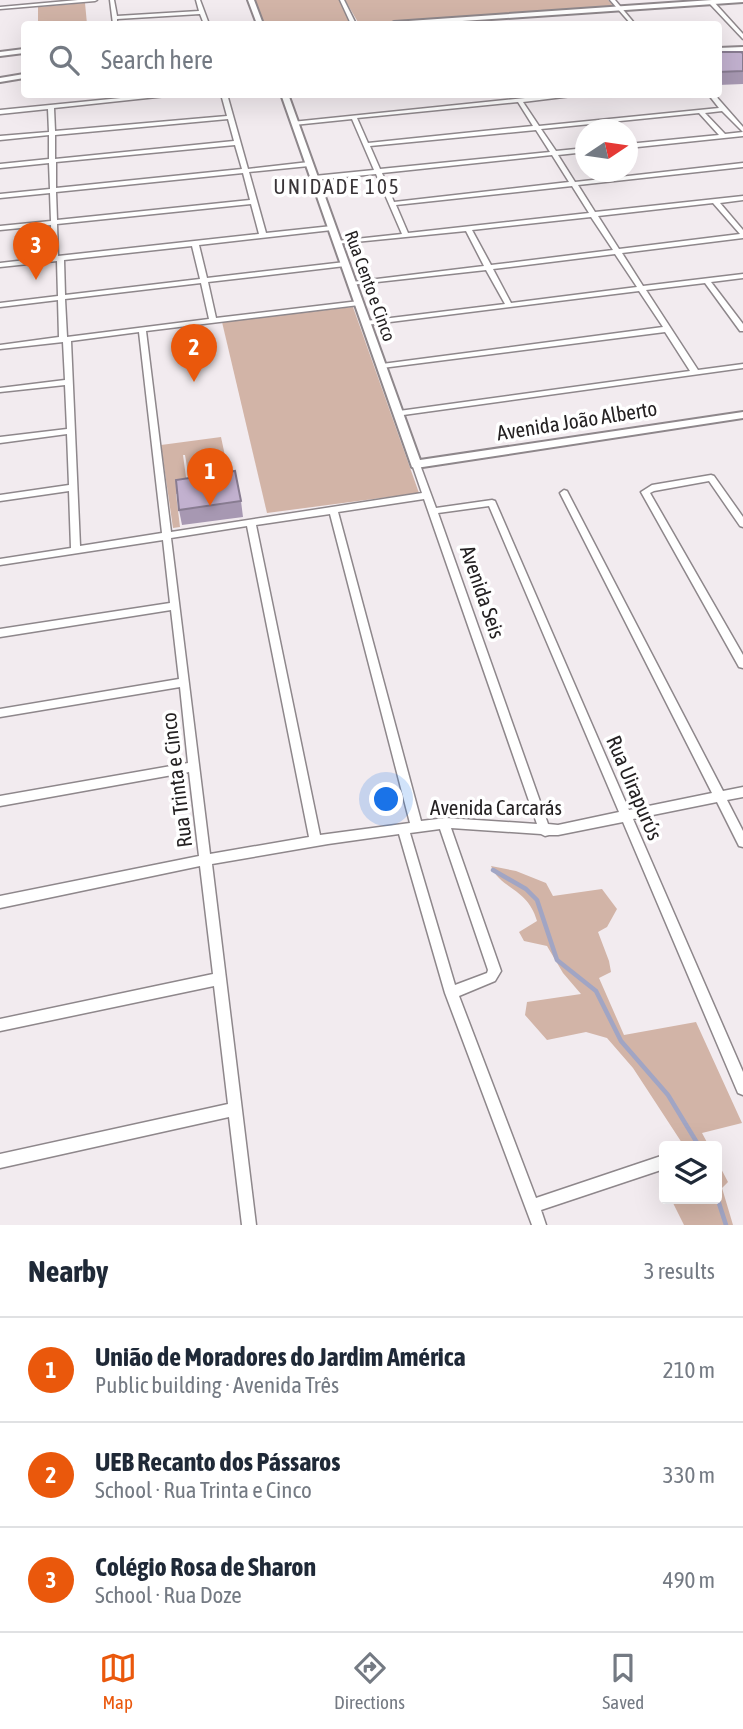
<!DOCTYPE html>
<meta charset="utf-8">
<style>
body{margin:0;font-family:"Asap Condensed",sans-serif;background:#f2f2f3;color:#1f2937}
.controls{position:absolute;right:21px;bottom:21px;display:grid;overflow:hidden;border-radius:7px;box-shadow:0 7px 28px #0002}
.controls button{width:63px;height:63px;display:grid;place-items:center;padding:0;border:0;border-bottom:2px solid #e0e1e3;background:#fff;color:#1f2937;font:35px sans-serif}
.compass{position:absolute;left:575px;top:119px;width:63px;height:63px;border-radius:50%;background:#fff;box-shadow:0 7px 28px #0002;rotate:77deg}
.you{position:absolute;left:387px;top:800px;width:24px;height:24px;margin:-18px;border:5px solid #fff;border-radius:50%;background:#1a73e8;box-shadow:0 0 0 10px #1a73e833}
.badge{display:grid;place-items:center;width:46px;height:46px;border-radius:50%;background:#ea580c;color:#fff;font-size:23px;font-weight:700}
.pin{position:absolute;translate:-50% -58px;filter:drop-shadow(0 2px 4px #0008)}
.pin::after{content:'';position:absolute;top:37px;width:24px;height:21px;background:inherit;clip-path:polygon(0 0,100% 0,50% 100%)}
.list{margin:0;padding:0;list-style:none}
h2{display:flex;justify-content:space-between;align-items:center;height:91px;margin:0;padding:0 28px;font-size:30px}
h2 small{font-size:23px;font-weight:400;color:#747a83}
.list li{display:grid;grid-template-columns:46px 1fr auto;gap:21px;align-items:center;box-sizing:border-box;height:105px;padding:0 28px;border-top:2px solid #e0e1e3}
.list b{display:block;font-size:26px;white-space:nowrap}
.list p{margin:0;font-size:23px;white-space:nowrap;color:#747a83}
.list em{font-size:23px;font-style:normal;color:#747a83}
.icon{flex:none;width:38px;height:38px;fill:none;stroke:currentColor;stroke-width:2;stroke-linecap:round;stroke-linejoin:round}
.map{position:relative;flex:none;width:743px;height:1225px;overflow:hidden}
.search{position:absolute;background:#fff;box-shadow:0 7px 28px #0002;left:21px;right:21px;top:21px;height:77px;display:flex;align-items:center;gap:18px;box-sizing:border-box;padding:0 24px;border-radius:7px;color:#747a83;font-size:26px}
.sheet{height:406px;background:#fff}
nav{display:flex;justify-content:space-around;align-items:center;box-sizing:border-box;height:98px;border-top:2px solid #e0e1e3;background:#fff;font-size:19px;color:#747a83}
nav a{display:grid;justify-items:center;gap:4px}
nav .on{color:#ea580c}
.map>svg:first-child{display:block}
</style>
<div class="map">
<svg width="743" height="1225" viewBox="0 0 743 1225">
<rect width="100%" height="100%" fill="#f2ebef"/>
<!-- green -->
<g fill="#d2b4a7">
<polygon points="254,0 339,0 351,24 262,24"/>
<polygon points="345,0 608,0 616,9 359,24"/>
<polygon points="85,3 87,24 38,24 38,7"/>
<polygon points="353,307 419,493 267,513 222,322"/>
<polygon points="221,437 231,484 191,490 185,455 183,455 188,492 176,494 180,527 173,528 161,445"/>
<path d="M491 866 516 871 546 883 553 896 602 889 617 909 607 927 598 932 609 961 611 972 599 978 624 1035 696 1022 742 1123 702 1133 709 1146H684L633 1068 607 1038 586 1032 547 1040 525 1015 527 1002 581 994 563 973 547 946 524 941 519 932 537 921C528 888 500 889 491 866Z"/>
<polygon points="717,1161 728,1182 722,1188 733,1225 684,1225 671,1199 717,1199"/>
</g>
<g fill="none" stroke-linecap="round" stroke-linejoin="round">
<!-- stream -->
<g stroke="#a1a5c4" stroke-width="4.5">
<polyline points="493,870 526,889 537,900 557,960 596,991 621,1041 668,1095 699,1146"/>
<polyline points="717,1197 726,1225"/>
</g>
<defs>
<g id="minor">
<polygon points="78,0 97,0 95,1 0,9 0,7"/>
<polygon points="110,0 114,0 117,16 199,11 196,0 200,0 209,24 204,24 200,14 117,19 117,24 113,24"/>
<polygon points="340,0 344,0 356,24 351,24"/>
<polygon points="610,0 615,0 635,24 631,24"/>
<polygon points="710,2 714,2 743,34 743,39 710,4"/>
<path d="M161 94H185L54 108 55 131 227 116 221 94H227L248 169 309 162 312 164 309 166 249 172 266 233 332 226 335 228 332 230 199 245 207 278 345 262 348 264 345 266 208 282 216 318 359 301 363 303 359 305 146 331 171 532 422 493 412 464 416 461 419 462 436 508 492 500 495 501 629 810 712 793 560 493 564 490 567 491 723 791 743 787V797L727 800 743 831V847L739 846 717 802 633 819 743 1072V1095L738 1093 623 822 558 835H549L545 836 541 834 451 828 501 971 495 981 459 996 536 1198 664 1155V1169L541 1210 546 1225H532L445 993 399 834 328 844 212 864 256 1225H242L229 1117 0 1168V1154L228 1104 214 986 0 1031V1019L213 974 200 866 0 908V896L199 856 189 772 0 806V796L188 763 180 687 0 717V709L179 679 171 610 0 637V629L170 603 163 540 0 565V559L71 548 69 491 0 501V495L69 485 67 434 0 443V437L67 429 65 385 0 392V388L65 380 63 342 0 349V345L59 337 58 300 0 307V303L58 296 57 261 0 267V263L52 257 51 225 0 230V226L51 221 50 193 0 198V194L50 189 49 163 0 168V164L49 159V135L0 140V136L49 132 48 109 0 114V110ZM228 119 234 141 55 159V135ZM235 145 242 169 56 188V162ZM243 173 250 200 57 220 56 192ZM251 204 259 234 58 256 57 224ZM192 246 200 279 65 295 64 260ZM201 283 209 319 67 337 65 299ZM139 332 162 533 80 546 71 341ZM424 499 537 824 446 818 421 821 338 512ZM489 506 619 812 558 825 548 824 438 513ZM330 514 410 823 320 835 256 525ZM247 526 309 837 210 854 171 538ZM440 829 488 970 487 973 455 985 410 833Z"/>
<path d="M564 94H588L523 102 539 126 719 108 708 94H714L743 127V132L722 111 705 113 725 134 743 132V136L628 148V144L719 135 699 113 541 129 556 151 586 148V152L558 155 575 182 743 163V167L578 185 595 212 743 196V200L720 203 743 230V238L622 253 643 286 743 274V278L711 282 743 324V331H740L705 283 646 290 698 370 743 364V368L396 416V412L399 411 690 371 665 332 382 368 378 366 382 364 663 327 639 291 366 325 362 323 366 321 505 304 486 270 350 285V283L352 282 484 266 466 231 335 244 334 243 337 241 402 234 376 174 314 180 311 178 314 176 374 170 352 119 294 125 292 124V122ZM518 102 533 126 368 143 357 118ZM536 130 550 152 380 169 370 146ZM552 155 569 182 394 202 382 173ZM572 186 589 213 408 233 396 205ZM713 203 740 234 619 249 598 216ZM591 217 613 250 491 265 472 230ZM615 254 637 287 511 303 493 269Z"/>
<polygon points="711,475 714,476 743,517 743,527 740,526 709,481 654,491 650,493 743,655 743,668 739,667 641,492 652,485"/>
</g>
<g id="tertiary">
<polygon points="248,0 254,0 263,24 257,24"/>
<polygon points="281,94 288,94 420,460 743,412 743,418 416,468 412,467"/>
</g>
<g id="secondary">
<polygon points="712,0 743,0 743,2 418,24 390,24 394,22"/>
<polygon points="743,47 743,51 718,52 718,48"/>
<polygon points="24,49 24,53 0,56 0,52"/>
<polygon points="24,74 24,78 0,82 0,78"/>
</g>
</defs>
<!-- minor casing -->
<use href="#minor" stroke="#8e878b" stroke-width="3"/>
<!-- tertiary casing -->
<use href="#tertiary" stroke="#8e878b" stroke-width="4"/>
<!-- secondary casing -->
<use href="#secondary" stroke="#8e878b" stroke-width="4"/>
<!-- minor -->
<use href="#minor" fill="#fff" fill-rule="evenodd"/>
<!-- tertiary -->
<use href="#tertiary" fill="#fff" fill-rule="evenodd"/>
<!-- secondary -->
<use href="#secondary" fill="#fff" fill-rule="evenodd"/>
</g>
<!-- wall -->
<g fill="#a798b2">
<polygon points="718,52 743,53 743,84 718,85"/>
<polygon points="241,501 243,517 182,525 179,510"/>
</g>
<!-- building -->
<g fill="#c2b1cf" stroke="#887c91" stroke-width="2">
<polygon points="718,52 741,52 743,53 743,71 718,72"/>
<polygon points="235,471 241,501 179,510 176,480"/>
</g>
<g text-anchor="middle" stroke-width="7" stroke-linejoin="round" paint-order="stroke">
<!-- far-street labels -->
<g font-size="18" fill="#242122" stroke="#fff">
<text transform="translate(370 286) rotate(70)" y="6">Rua Cento e Cinco</text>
</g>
<!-- far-quarter labels -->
<g font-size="21" letter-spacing="2" fill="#3a3538" stroke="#fff">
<text x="337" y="194">UNIDADE 105</text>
</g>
<!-- street labels -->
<g font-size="21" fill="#242122" stroke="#fff">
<text transform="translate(577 421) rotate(-9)" y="7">Avenida João Alberto</text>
<text transform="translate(482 592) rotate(71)" y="7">Avenida Seis</text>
<text transform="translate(177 780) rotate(-97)" y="7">Rua Trinta e Cinco</text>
<text transform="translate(634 788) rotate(67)" y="7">Rua Uirapurύs</text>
<text x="496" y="815">Avenida Carcarás</text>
</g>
</g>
</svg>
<div class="controls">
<button><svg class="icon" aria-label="layers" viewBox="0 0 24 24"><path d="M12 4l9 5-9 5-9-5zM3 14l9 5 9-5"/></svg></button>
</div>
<svg class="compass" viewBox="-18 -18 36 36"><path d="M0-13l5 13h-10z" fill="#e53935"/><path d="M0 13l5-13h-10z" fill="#747a83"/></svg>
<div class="you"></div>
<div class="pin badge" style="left:210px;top:506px">1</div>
<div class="pin badge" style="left:194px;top:382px">2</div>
<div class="pin badge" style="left:36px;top:280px">3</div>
<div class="search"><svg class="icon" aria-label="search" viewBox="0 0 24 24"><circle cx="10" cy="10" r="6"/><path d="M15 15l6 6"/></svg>Search here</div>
</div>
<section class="sheet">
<h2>Nearby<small>3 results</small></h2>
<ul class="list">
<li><span class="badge">1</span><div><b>União de Moradores do Jardim América</b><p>Public building · Avenida Três</p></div><em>210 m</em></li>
<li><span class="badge">2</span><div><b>UEB Recanto dos Pássaros</b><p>School · Rua Trinta e Cinco</p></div><em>330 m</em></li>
<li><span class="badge">3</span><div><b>Colégio Rosa de Sharon</b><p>School · Rua Doze</p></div><em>490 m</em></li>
</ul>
</section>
<nav>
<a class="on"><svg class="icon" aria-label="map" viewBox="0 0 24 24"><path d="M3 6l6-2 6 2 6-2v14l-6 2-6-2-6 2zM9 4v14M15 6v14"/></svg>Map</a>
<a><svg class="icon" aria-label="directions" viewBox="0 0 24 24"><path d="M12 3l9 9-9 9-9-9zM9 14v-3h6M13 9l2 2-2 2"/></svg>Directions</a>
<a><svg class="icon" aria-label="saved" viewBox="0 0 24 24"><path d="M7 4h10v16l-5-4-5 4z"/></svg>Saved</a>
</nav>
